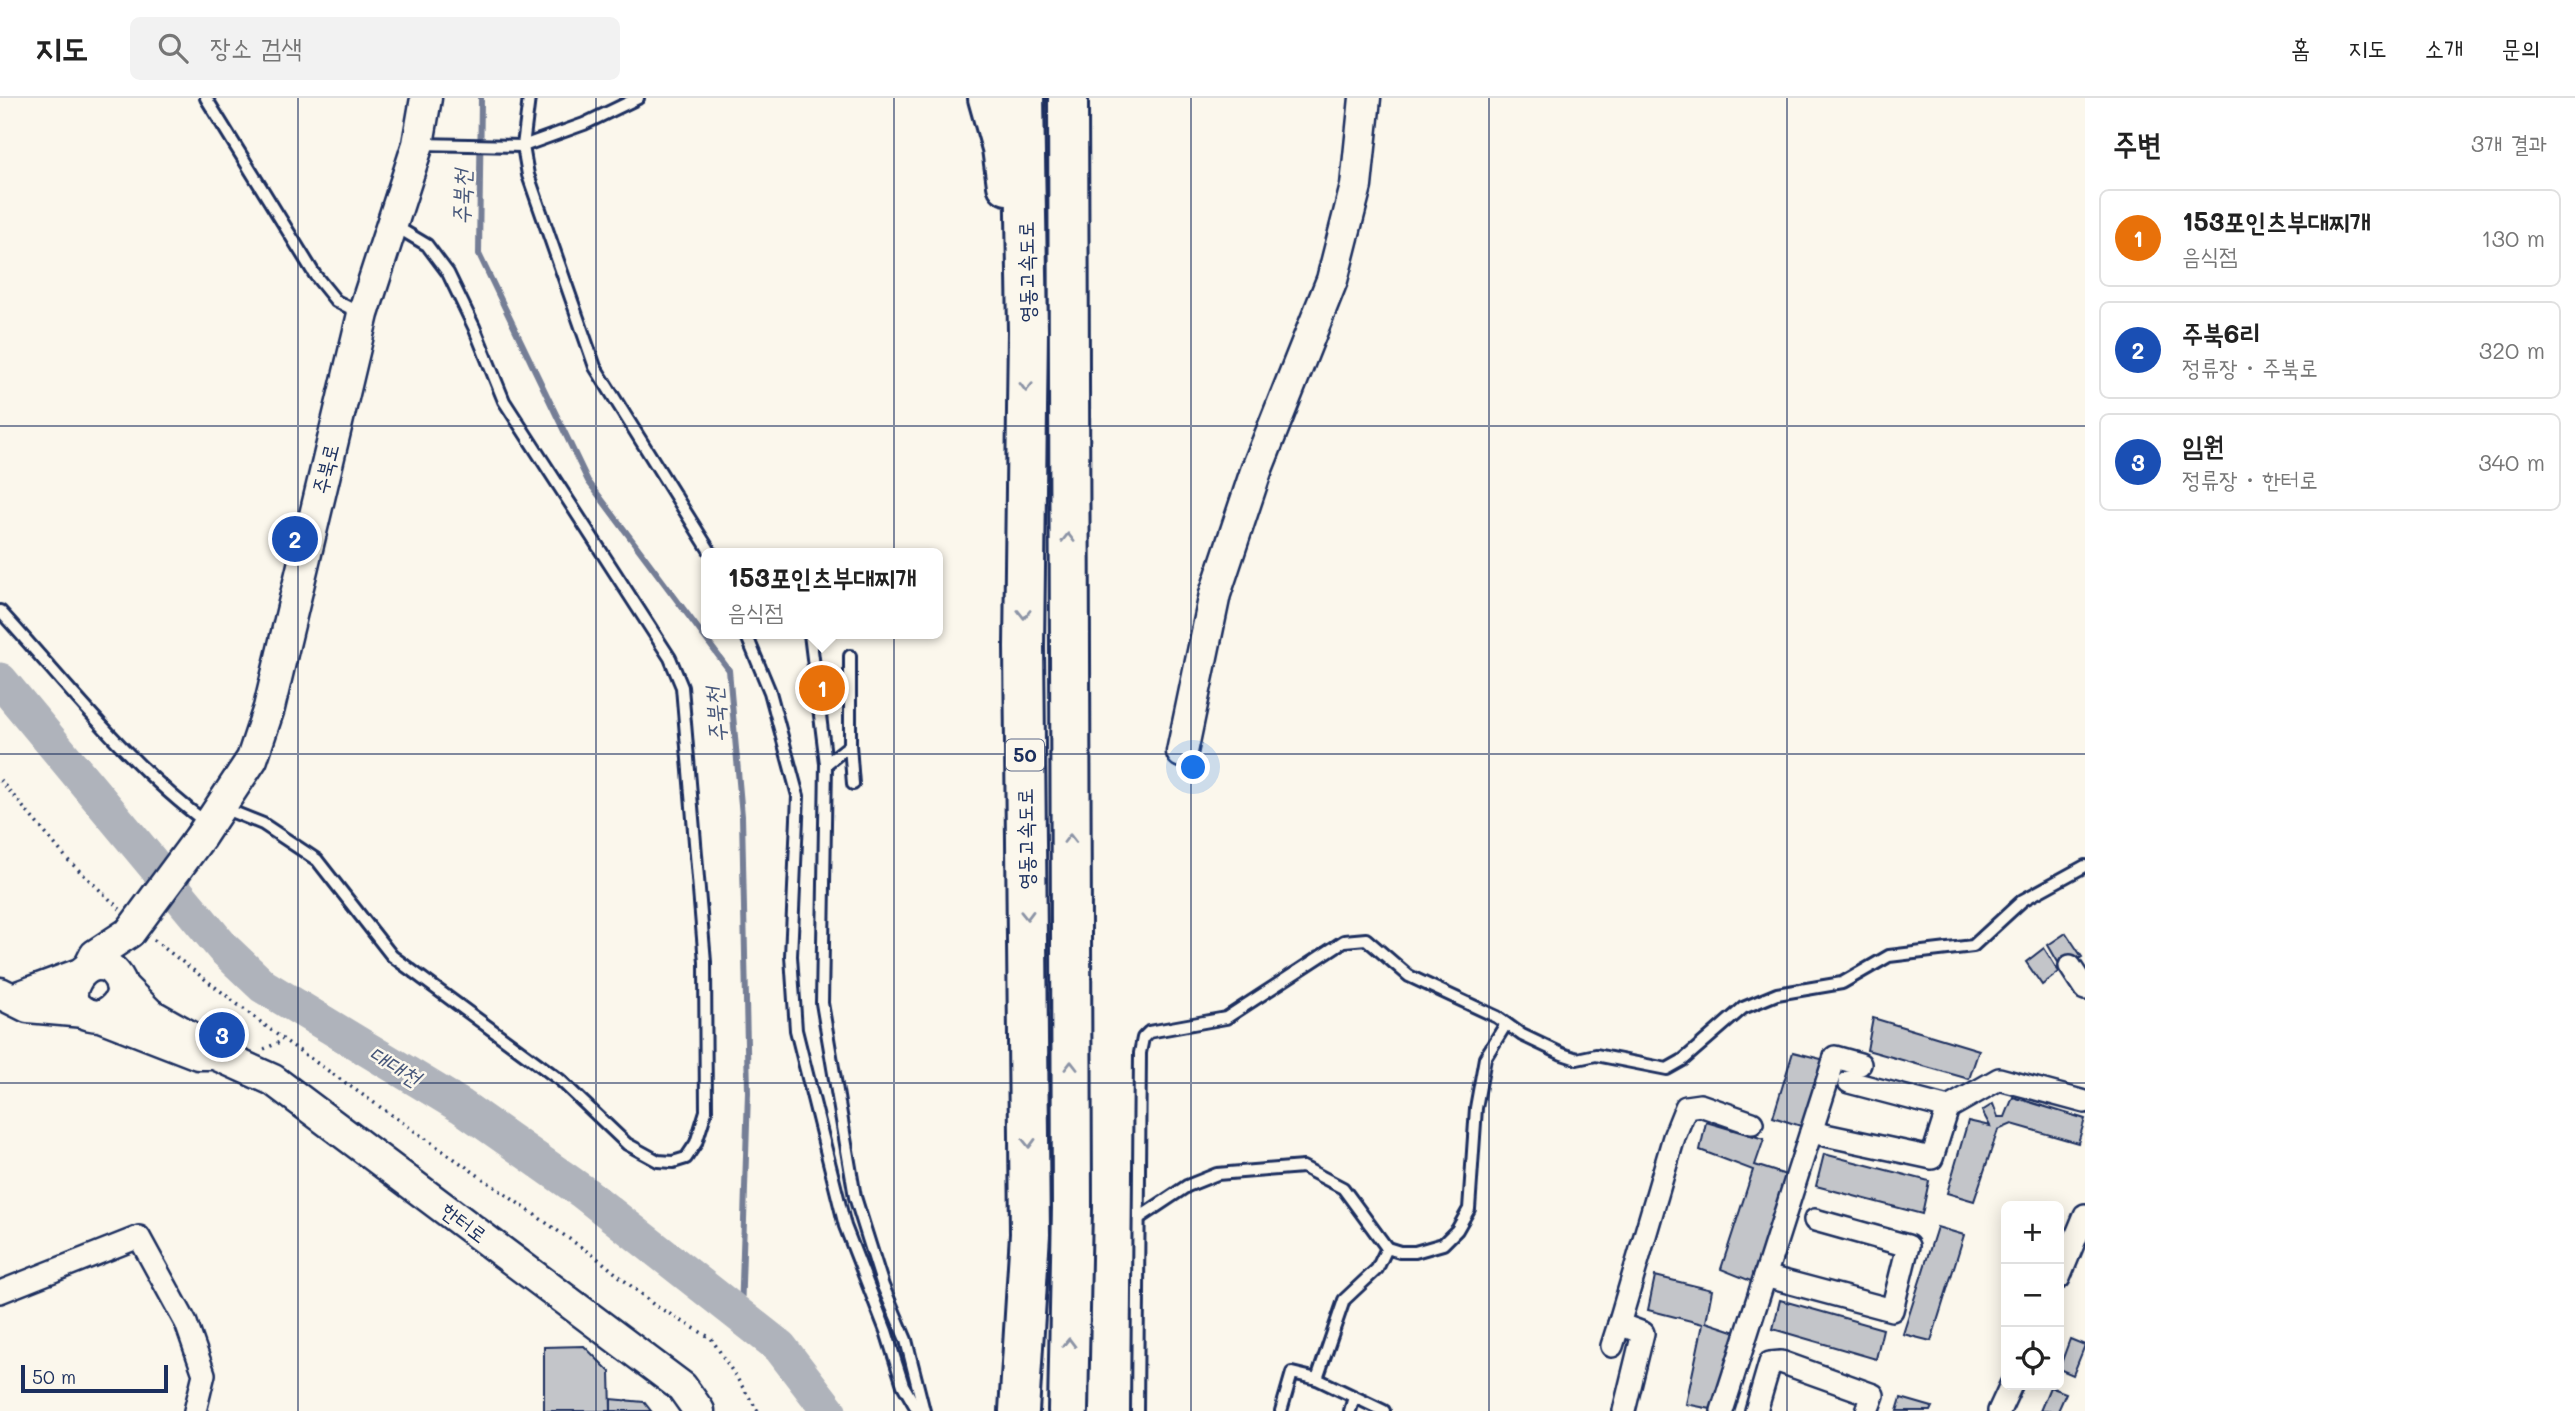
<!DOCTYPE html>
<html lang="ko">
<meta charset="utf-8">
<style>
body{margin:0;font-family:Mali,"Poor Story",sans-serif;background:#f2f2f2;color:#222}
.controls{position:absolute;right:21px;bottom:21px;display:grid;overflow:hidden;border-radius:10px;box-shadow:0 4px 18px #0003}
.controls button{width:63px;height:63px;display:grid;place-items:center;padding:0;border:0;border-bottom:2px solid #e0e0e0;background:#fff;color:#222;font:35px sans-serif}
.scale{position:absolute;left:21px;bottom:18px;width:147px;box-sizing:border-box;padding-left:7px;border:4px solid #1b2f5e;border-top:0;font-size:19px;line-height:24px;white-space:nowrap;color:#1b2f5e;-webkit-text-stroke:5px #fbf7ec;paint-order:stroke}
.you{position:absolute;left:1194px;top:670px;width:24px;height:24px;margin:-18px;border:5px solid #fff;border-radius:50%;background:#1a73e8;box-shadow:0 0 0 10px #1a73e833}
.badge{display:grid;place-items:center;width:46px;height:46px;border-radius:50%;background:#1a73e8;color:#fff;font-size:23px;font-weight:700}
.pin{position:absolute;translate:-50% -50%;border:4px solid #fff;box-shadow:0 2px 7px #0006}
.popup{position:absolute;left:701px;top:450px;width:242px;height:91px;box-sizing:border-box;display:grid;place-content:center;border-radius:10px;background:#fff;filter:drop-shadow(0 2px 5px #0005);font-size:23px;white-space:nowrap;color:#767676}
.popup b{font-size:26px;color:#222}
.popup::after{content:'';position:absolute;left:50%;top:100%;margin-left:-14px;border:14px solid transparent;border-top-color:#fff}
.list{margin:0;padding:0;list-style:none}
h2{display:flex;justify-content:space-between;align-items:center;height:91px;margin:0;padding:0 28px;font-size:30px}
h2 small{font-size:23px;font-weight:400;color:#767676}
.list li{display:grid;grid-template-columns:46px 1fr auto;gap:21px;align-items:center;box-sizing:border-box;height:98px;margin:0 14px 14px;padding:0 14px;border:2px solid #e0e0e0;border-radius:10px}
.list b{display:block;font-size:26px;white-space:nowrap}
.list p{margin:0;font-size:23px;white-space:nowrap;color:#767676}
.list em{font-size:23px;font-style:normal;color:#767676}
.icon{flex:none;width:38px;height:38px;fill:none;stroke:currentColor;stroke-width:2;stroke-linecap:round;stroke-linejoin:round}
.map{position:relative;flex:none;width:2085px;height:1313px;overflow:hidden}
header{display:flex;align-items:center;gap:42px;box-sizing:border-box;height:98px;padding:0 35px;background:#fff;border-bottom:2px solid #e0e0e0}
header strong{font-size:33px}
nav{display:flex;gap:38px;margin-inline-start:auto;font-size:24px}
.search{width:490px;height:63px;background:#f2f2f2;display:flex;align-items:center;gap:18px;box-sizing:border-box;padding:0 24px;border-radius:10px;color:#767676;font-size:26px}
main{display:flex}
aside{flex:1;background:#fff}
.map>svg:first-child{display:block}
</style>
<header>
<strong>지도</strong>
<div class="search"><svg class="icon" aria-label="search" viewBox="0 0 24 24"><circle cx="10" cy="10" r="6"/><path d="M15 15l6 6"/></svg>장소 검색</div>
<nav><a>홈</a><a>지도</a><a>소개</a><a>문의</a></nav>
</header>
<main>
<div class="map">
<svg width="2085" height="1313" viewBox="0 0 2085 1313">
<rect width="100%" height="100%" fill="#fbf7ec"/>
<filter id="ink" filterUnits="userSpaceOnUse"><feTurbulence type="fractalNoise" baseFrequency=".0143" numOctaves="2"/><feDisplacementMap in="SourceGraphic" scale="14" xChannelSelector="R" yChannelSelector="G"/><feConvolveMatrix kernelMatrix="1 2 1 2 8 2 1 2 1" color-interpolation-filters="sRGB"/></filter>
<g filter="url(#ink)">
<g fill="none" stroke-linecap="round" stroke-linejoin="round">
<!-- stream -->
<polyline stroke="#747e96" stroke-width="6" points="481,0 479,156 588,383 729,572 742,718 748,994 741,1218"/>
<!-- river -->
<polyline stroke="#afb3bb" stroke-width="35" points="0,582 223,850 263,888 461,1008 583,1094 780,1249 829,1313"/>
</g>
<!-- building -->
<g fill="#c3c5c9" stroke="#1b2f5e" stroke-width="2">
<polygon points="2066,835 2082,859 2062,871 2048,847"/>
<polygon points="2044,850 2059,874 2042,887 2026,864"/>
<polygon points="1873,920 1979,952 1969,981 1867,952"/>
<polygon points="1793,954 1825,962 1804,1029 1773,1019"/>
<polygon points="2013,999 2085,1021 2078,1045 2012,1026 1998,1032 1974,1103 1947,1095 1968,1023 1990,1028 1982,1013 1993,1006 1998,1019 2005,1019"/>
<polygon points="1706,1024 1764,1041 1755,1067 1786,1077 1753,1184 1721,1171 1753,1072 1700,1052"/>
<polygon points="1824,1056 1929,1083 1922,1116 1816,1088"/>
<polygon points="1937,1129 1964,1137 1931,1243 1903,1236"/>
<polygon points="1655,1178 1712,1192 1706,1224 1736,1234 1716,1312 1686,1306 1703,1226 1648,1212"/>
<polygon points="1780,1202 1883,1231 1876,1261 1773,1231"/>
<polygon points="2070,1241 2085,1247 2073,1277 2059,1271"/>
<polygon points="584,1248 610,1274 611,1313 544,1313 544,1249"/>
<polygon points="2050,1289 2066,1295 2058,1313 2040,1313"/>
<polygon points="1901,1300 1932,1309 1930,1313 1897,1313"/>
<polygon points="611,1301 644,1304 651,1313 611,1313"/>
</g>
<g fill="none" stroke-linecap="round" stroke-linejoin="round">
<defs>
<g id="lane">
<polyline points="206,0 315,177 336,203 360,215"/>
<polyline points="529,0 523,48 528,77 595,269 711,455"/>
<polyline points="419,46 523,48 584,26 638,0"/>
<path d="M0 513C67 586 128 667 208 726"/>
<polyline points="746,536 770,594 798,698 791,858 796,932 845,1128 886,1233 903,1287 918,1313"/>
<polyline points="810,536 826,666 822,905 855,1099 883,1188 906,1242 924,1313"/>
<polyline points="850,647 853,686"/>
<polyline points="826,666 850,647 850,558"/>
<polyline points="223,710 263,726 317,762 392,858 560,982 627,1046 658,1063 673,1064 686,1060 696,1045 706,1013 705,864 682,589 670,560 504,303 474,229 448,175 427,147 395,128"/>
<polyline points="1139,1120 1187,1088 1217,1076 1303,1069 1343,1090 1387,1150"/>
<polyline points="1317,1281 1384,1313"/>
<polyline points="1137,1313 1140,955 1143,940 1149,934 1226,920 1344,843 1366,841 1409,878 1497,919 1522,937 1562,956 1577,961 1596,957 1667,971 1683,962 1743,910 1777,896 1842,885 1889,858 1973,848 2023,802 2085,768"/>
<polyline points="1281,1313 1292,1275 1317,1281 1344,1202 1377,1171 1387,1150 1400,1154 1415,1154 1443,1146 1457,1132 1469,1111 1476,1010 1485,960 1506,926"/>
<polyline points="1350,1313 1354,1299"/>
</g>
<g id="street">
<polyline points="2070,868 2085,891"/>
<polyline points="1948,1010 1999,981 2085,1004"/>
<polyline points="1811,1034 1932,1060 1948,1010 1849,984"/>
<polyline points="1765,1178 1892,1212 1908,1148 1815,1122"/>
<polyline points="2059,1180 2085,1117"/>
<polyline points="0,1194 139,1139 186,1225 204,1276 195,1313"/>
<polyline points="1619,1226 1674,1039 1686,1009 1700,1007 1752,1025"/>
<polyline points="1612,1248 1619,1226 1643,1235 1624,1313"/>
<polyline points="1722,1313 1835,959 1860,966"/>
<polyline points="1756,1313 1770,1265 1781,1264 1873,1297 1867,1313"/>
<polyline points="1999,1313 2011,1287"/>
</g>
<g id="secondary">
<polyline points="1182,654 1215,496 1256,373 1332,182 1356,88 1365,0"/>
<polyline points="201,738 252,661 269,610 363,216 418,46 426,0"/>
<polyline points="89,869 95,857 130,834"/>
<polyline points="121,887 150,916 189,938"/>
<polyline points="0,895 28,909 84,914"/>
<polyline points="15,900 77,877"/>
<path d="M100 918C116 912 129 896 118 879 91 838 40 915 100 918L198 956H215L273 982 682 1289 699 1313"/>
</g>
<g id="highway">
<polyline points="988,0 1002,50 1007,87"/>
<polyline points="1068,0 1072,1110 1068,1313"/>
<polyline points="1019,1313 1030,1136 1024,549 1028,233 1024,0"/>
</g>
</defs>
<!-- lane casing -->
<use href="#lane" stroke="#1b2f5e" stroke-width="16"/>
<!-- street casing -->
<use href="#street" stroke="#1b2f5e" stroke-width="26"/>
<!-- secondary casing -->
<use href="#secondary" stroke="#1b2f5e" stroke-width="35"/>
<!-- highway casing -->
<use href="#highway" stroke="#1b2f5e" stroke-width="44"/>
<!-- path -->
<g stroke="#1b2f5e" stroke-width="3.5" stroke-dasharray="2 5" stroke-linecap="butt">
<polyline points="0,682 69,763 120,811"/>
<polyline points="154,842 284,942 601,1163 654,1207 711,1240 758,1313"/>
<polyline points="264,951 282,943"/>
</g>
<!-- lane -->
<use href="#lane" stroke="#fbf7ec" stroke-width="10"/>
<!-- street -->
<use href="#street" stroke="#fbf7ec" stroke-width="21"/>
<!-- secondary -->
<use href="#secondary" stroke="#fbf7ec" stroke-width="30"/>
<!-- highway -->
<use href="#highway" stroke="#fbf7ec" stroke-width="38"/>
<defs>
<polyline id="secondary-bridge" points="130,834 201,738"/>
</defs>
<!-- secondary-bridge casing -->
<use href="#secondary-bridge" stroke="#1b2f5e" stroke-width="35" stroke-linecap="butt"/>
<!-- secondary-bridge -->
<use href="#secondary-bridge" stroke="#fbf7ec" stroke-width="30"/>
</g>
<!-- one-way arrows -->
<defs><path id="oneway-chevron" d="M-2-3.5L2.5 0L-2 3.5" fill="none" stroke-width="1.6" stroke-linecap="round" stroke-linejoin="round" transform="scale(1.75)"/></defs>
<g stroke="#8b93a5">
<use href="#oneway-chevron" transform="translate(1026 289) rotate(91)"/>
<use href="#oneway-chevron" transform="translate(1068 440) rotate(-90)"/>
<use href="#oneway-chevron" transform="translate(1024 516) rotate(90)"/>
<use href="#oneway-chevron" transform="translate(1070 741) rotate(-90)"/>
<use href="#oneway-chevron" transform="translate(1027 817) rotate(89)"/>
<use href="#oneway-chevron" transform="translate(1071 968) rotate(-90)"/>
<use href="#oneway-chevron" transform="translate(1029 1045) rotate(89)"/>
<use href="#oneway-chevron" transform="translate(1069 1245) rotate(-89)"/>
</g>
</g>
<!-- grid -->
<path fill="none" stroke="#1b2f5e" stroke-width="2" stroke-opacity="0.55" d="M298 0V1313M596 0V1313M894 0V1313M1191 0V1313M1489 0V1313M1787 0V1313M0 328H2085M0 656H2085M0 985H2085"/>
<g text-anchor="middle" stroke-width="5" stroke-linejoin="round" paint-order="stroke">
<!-- shield labels -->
<rect fill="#fbf7ec" stroke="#5e6b89" stroke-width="2" x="1006" y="641.5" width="38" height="31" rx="5"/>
<g font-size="19" font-weight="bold" fill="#1b2f5e">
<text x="1025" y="664">50</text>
</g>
<!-- street labels -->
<g font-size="21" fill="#1b2f5e" stroke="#fbf7ec">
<text transform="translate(1027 174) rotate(-91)" y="7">영동고속도로</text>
<text transform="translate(326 371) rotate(-76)" y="7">주북로</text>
<text transform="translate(1026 741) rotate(-91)" y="7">영동고속도로</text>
<text transform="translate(464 1125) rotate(37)" y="7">한터로</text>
</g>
<!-- water labels -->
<g font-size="23" font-style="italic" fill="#47577a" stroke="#fbf7ec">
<text transform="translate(462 99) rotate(-89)" y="8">주북천</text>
<text transform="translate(716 617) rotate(-95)" y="8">주북천</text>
<text transform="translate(395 968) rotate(31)" y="8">대대천</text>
</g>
</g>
</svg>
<div class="controls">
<button>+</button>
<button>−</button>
<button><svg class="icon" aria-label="locate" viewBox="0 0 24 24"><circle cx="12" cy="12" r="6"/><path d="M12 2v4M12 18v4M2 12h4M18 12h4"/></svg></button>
</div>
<div class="scale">50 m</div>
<div class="you"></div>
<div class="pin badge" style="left:822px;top:590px;background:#e8710a">1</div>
<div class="popup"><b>153포인츠부대찌개</b>음식점</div>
<div class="pin badge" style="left:295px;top:441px;background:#1a4fb4">2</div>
<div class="pin badge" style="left:222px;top:937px;background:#1a4fb4">3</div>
</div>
<aside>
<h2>주변<small>3개 결과</small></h2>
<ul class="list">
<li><span class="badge" style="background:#e8710a">1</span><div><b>153포인츠부대찌개</b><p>음식점</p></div><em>130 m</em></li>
<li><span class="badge" style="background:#1a4fb4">2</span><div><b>주북6리</b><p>정류장 · 주북로</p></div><em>320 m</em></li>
<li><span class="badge" style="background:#1a4fb4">3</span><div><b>임원</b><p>정류장 · 한터로</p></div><em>340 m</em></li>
</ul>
</aside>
</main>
